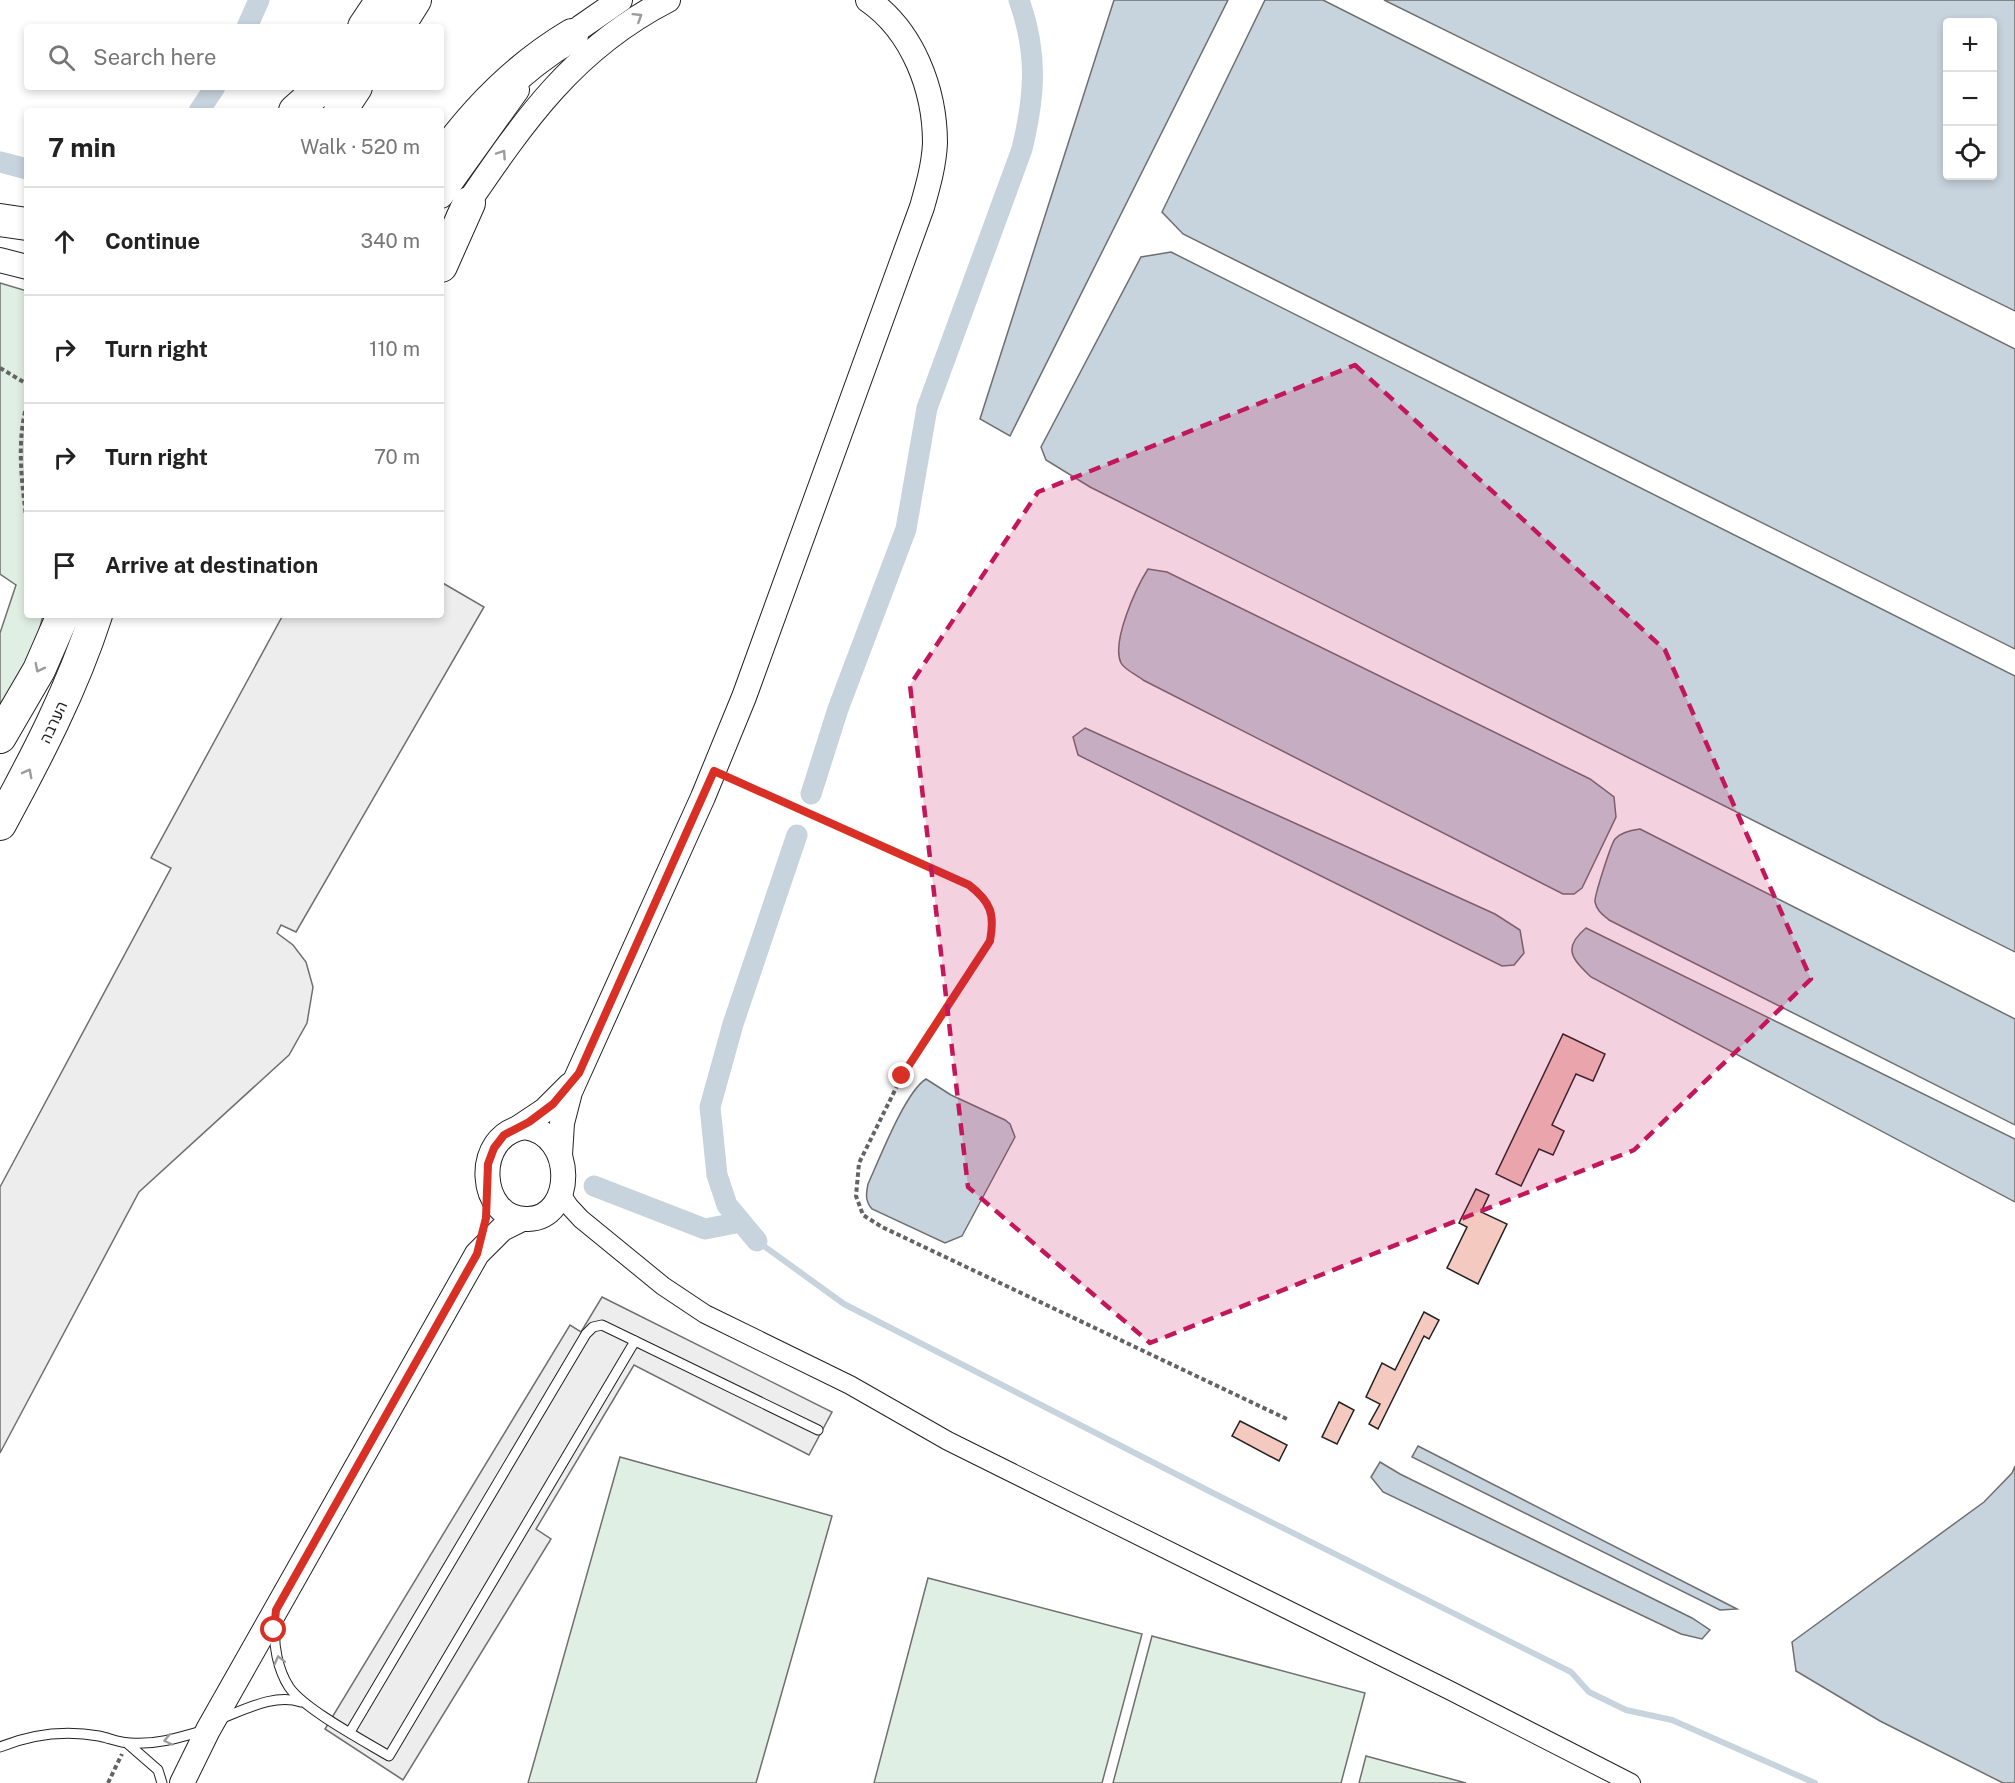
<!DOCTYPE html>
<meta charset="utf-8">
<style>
body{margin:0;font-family:"Public Sans",Heebo,sans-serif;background:#f2f2f2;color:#222}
.controls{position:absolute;right:18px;top:18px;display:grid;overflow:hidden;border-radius:6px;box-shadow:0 3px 9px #0003}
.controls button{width:54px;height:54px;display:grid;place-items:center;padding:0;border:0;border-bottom:2px solid #e0e0e0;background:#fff;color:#222;font:30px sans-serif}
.stop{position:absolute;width:18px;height:18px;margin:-14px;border:4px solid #d93025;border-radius:50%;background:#fff}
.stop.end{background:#d93025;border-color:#fff;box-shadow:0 2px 6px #0008}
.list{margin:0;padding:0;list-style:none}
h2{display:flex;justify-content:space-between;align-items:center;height:78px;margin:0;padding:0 24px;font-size:26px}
h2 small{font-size:20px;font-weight:400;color:#767676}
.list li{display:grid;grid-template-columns:39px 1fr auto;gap:18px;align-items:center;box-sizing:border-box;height:108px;padding:0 24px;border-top:2px solid #e0e0e0}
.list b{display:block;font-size:22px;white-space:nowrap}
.list em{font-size:20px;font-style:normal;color:#767676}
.icon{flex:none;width:33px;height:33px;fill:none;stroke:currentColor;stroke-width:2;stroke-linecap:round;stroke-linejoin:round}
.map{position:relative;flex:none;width:2015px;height:1783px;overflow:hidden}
.search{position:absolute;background:#fff;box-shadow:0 3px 9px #0003;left:24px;top:24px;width:420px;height:66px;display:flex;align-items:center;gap:15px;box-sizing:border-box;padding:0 21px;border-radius:6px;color:#767676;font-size:22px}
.panel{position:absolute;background:#fff;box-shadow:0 3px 9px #0003;left:24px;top:108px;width:420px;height:510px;border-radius:6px}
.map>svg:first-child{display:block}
</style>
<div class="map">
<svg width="2015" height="1783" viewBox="0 0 2015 1783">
<rect width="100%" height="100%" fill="#fff"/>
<!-- green -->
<g fill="#e0efe3" stroke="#6f6f6f" stroke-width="1.5">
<path d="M0 283 27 291V615H43C37 647 17 678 0 705V633L16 585 0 574Z"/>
<polygon points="620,1457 832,1516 756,1783 528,1783"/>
<polygon points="928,1578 1142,1634 1102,1783 874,1783"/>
<polygon points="1152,1636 1365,1693 1341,1783 1113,1783"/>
<polygon points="1366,1756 1466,1783 1359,1783"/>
</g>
<!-- parking -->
<g fill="#ededed" stroke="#6f6f6f" stroke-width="1.5">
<polygon points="441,582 484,607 296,932 281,925 277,933 293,945 306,962 313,987 307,1023 289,1055 139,1192 0,1453 0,1187 171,868 151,858 283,615 441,615"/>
<polygon points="602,1297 832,1412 809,1455 634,1365 536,1529 551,1539 403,1780 325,1729 570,1325 581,1332"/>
</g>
<!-- water -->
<g fill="#c7d3dd" stroke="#6f6f6f" stroke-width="1.5" fill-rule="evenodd">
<polygon points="1114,0 1228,0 1010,436 980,419"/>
<polygon points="1265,0 1323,0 2015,349 2015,649 1183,234 1162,212"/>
<path d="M1384 0H2015V311ZM1948 22H1992V176H1948Z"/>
<polygon points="1171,252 2015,676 2015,952 1090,487 1046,460 1041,447 1141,257"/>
<path d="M1148 569 1167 572 1590 779 1614 797 1616 817 1582 888 1574 894H1563L1143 680C1137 675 1125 670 1121 663 1111 642 1136 588 1148 569Z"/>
<polygon points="1085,728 1495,914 1520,930 1524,953 1514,965 1502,966 1078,755 1073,737"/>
<path d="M1640 829 2015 1019V1125L1609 920C1602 914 1597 911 1595 902 1594 897 1611 844 1615 839 1621 832 1632 830 1640 829Z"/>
<path d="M1586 928 2015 1139V1202L1591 977C1572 959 1562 948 1586 928Z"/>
<path d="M926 1079 951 1095 1005 1120 1010 1124 1015 1137 962 1236 945 1243 872 1209C865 1201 866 1194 868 1184 879 1160 905 1092 926 1079Z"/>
<polygon points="1418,1446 1737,1609 1720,1610 1412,1457"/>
<polygon points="1380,1462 1400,1474 1692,1618 1710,1630 1702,1639 1681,1634 1383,1492 1371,1477"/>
<polygon points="2015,1466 2015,1783 2003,1783 1880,1721 1796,1671 1792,1642 1984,1502 2012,1473"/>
</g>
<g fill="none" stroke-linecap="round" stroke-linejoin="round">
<!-- stream -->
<polyline stroke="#c7d3dd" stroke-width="6" points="757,1241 844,1304 1211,1492 1571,1672 1589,1692 1626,1710 1672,1720 1815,1783"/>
<!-- canal -->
<g stroke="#c7d3dd" stroke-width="21">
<polyline points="247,27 259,0"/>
<polyline points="199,111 215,87"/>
<polyline points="0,162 27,169"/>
<path d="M811 794 838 709 906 529 927 408 1022 149C1035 95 1038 53 1019 0"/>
<polyline points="594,1186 705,1229 741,1222"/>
<polyline points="757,1241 727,1205 717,1175 710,1107 733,1024 797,835"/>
</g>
</g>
<!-- building -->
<g fill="#f3c9c0" stroke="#222" stroke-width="1.5">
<polygon points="1563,1034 1605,1054 1593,1081 1576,1074 1552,1125 1564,1131 1553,1155 1539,1149 1521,1186 1496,1174"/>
<polygon points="1476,1189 1489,1195 1481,1212 1507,1224 1478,1284 1447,1268 1467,1227 1459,1223"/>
<polygon points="1424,1312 1439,1320 1429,1339 1424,1336 1378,1429 1369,1424 1380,1404 1366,1397 1382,1363 1395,1370"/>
<polygon points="1339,1402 1354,1410 1337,1444 1322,1437"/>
<polygon points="1240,1421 1287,1445 1279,1461 1232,1436"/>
</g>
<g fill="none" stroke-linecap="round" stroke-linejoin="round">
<defs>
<g id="lane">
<path d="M275 1625C273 1645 278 1670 289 1687 304 1709 364 1741 389 1756L635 1341 818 1430"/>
<path d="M220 1719C244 1710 275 1693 301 1702"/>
<polyline points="350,1732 586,1334 593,1327 602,1325 635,1341"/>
<polyline points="127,1743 158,1770 162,1783"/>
<path d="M0 1747C32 1734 65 1730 99 1736 109 1738 120 1743 130 1743 155 1745 178 1738 202 1731"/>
</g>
<polyline id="street" points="561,1187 563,1197 569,1206 581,1219 663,1286 705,1314 850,1385 948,1441 1451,1691 1631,1783"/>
<g id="secondary">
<polyline points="560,45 581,27 620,0"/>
<polyline points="441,196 517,90"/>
<path d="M459 216C520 127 569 51 668 0"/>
<polyline points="0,260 27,267"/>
<path d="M525 1127C576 1134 575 1218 528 1219 477 1221 472 1134 525 1127Z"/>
<polyline points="518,1128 545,1110 570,1085"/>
<path d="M560 1155 562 1123 570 1092 703 797 744 697 922 207C928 186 934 165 935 143 935 90 913 31 868 0"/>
<polyline points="182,1783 208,1730 477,1254 502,1229 522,1219"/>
</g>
<g id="highway">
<polyline points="364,27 382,0"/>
<polyline points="398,27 415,0"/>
<polyline points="295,111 322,87"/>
<polyline points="340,111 356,87"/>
<path d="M441 159C476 110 520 66 572 35"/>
<polyline points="0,220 27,224"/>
<polyline points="441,266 469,203"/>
<polyline points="0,737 39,670 63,615"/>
<path d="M0 824C37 756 72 689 96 615"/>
</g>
</defs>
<!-- lane casing -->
<use href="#lane" stroke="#222" stroke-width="11"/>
<!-- street casing -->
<use href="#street" stroke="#222" stroke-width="20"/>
<!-- secondary casing -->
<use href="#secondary" stroke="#222" stroke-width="26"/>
<!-- highway casing -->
<use href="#highway" stroke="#222" stroke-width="34"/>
<!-- path -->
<g stroke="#646464" stroke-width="4" stroke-dasharray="4.5 3" stroke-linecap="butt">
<polyline points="0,368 27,384"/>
<path d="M27 404C16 443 22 484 27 523"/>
<path d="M731 779 969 885C991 902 995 914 990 941L902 1076 859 1163 856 1196 863 1215 882 1227 1289 1420"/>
<polyline points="108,1783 122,1754"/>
</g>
<!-- lane -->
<use href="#lane" stroke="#fff" stroke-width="9"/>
<!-- street -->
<use href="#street" stroke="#fff" stroke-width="18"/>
<!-- secondary -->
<use href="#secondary" stroke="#fff" stroke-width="24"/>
<!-- highway -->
<use href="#highway" stroke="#fff" stroke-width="32"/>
</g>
<!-- one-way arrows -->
<defs><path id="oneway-chevron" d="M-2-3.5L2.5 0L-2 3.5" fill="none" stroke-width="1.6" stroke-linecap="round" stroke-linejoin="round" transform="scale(1.5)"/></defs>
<g stroke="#9c9c9c">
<use href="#oneway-chevron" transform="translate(638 17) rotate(-32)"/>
<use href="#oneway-chevron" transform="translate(502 154) rotate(-56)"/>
<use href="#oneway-chevron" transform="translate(39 668) rotate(117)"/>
<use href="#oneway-chevron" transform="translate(28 773) rotate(-62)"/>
<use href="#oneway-chevron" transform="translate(279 1660) rotate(-104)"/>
<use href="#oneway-chevron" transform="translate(168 1740) rotate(168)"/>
</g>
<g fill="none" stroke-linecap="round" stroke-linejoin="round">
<!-- route -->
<path stroke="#d93025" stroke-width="8" d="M274 1630 276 1610 477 1254 486 1218 488 1164 494 1148 504 1135 529 1122 553 1104 579 1073 714 771 969 885C991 902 995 914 990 941L902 1076"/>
</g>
<!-- marked area -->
<path fill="#c2185b" fill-opacity="0.2" stroke="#c2185b" stroke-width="4.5" stroke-dasharray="12 8" stroke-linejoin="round" d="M1355 365 1665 650 1811 979 1634 1150 1150 1343 968 1187 910 685 1038 492Z"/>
<g text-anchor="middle" stroke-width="4.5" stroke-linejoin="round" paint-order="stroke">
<!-- street labels -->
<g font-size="16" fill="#222" stroke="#fff">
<text transform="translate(53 722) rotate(-65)" y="6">הערבה</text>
</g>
</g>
</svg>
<div class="controls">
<button>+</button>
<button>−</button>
<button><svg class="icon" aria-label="locate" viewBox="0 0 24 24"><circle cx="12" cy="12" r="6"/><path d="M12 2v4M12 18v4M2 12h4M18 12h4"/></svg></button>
</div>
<div class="stop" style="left:274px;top:1630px"></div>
<div class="stop end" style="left:902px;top:1076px"></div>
<div class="search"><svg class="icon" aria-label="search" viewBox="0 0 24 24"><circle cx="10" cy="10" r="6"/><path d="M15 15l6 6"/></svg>Search here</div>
<section class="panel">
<h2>7 min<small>Walk · 520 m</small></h2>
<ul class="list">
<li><svg class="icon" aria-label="ahead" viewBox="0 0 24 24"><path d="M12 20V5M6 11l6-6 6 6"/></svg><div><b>Continue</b></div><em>340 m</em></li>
<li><svg class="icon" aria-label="right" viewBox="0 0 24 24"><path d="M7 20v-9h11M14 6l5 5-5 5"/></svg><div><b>Turn right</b></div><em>110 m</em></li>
<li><svg class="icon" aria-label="right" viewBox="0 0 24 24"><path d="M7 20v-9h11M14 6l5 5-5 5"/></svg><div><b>Turn right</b></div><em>70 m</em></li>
<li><svg class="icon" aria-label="arrive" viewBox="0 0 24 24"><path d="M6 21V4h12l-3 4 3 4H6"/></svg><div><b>Arrive at destination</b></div></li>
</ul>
</section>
</div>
